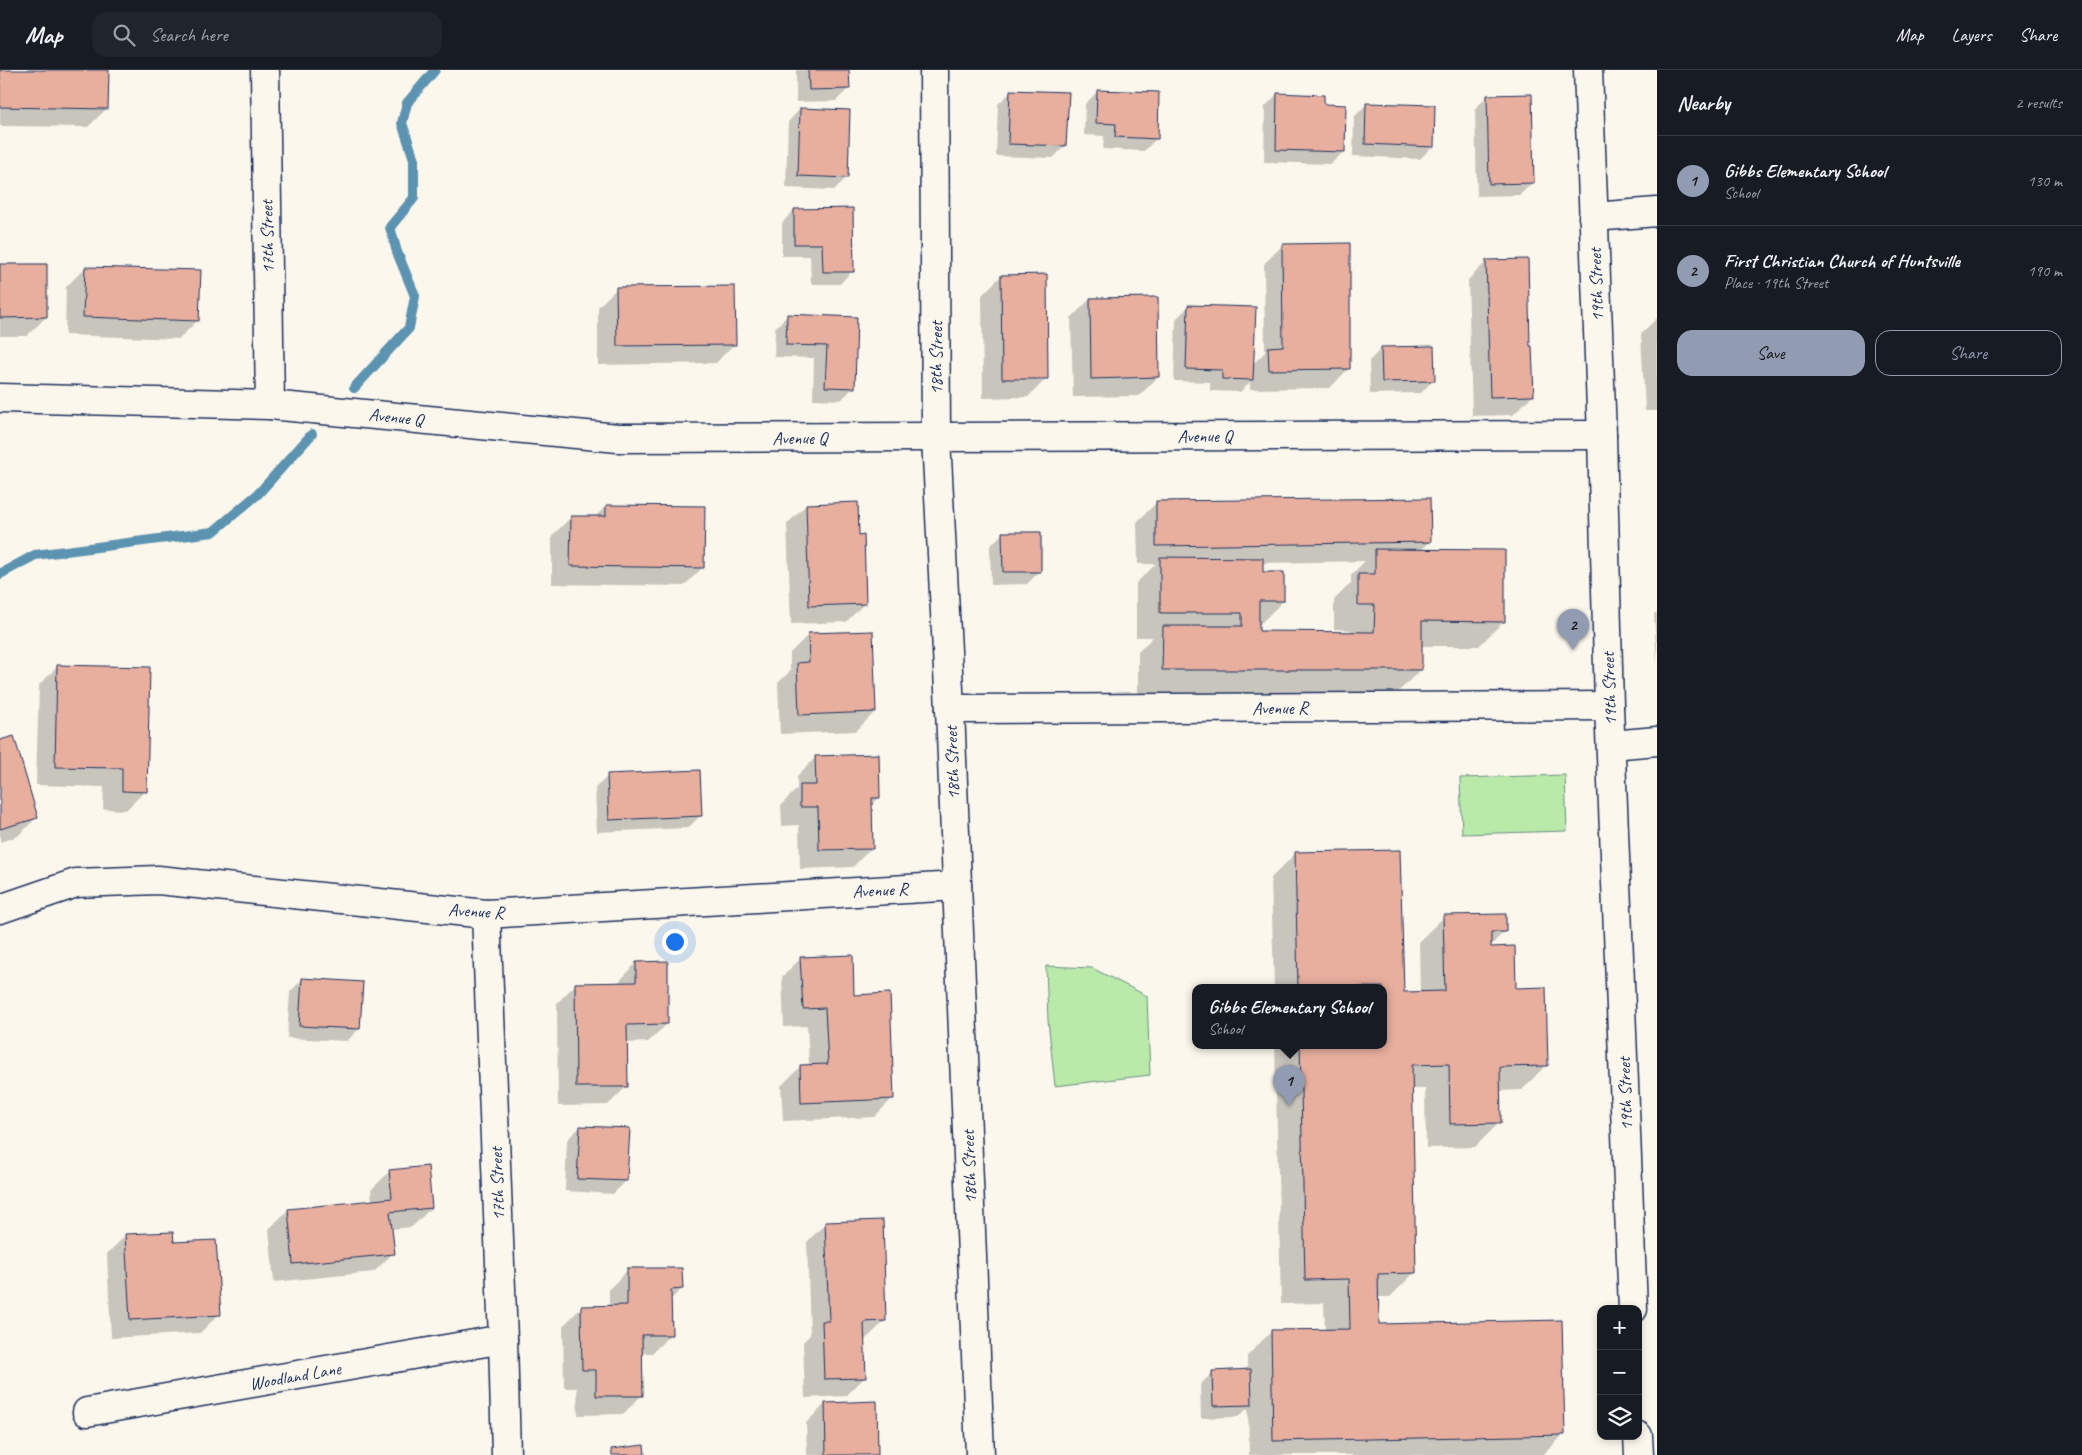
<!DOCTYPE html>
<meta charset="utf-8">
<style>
body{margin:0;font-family:Caveat,sans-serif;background:#20242c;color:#f1f3f6}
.controls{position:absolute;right:15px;bottom:15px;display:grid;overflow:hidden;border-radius:10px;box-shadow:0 2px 8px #0003}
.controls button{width:45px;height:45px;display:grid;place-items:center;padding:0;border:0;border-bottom:1px solid #363941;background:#171b24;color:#f1f3f6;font:25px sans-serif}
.you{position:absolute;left:674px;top:871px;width:18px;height:18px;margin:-12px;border:4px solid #fff;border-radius:50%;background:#1a73e8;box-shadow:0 0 0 8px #1a73e833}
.badge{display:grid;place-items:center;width:32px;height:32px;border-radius:50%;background:#919bb2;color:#111;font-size:16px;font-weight:700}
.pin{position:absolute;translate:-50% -41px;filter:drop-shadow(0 1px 2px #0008)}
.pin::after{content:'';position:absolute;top:26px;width:18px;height:15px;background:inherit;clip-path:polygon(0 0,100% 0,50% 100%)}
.popup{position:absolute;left:1192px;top:914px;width:195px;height:65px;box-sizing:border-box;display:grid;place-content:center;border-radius:10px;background:#171b24;filter:drop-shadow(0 1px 4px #0005);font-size:16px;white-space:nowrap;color:#9ea1a6}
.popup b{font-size:19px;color:#f1f3f6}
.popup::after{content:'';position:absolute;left:50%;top:100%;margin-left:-10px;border:10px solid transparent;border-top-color:#171b24}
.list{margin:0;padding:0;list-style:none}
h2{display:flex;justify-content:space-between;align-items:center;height:65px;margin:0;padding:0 20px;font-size:21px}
h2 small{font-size:16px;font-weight:400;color:#9ea1a6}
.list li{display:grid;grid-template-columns:32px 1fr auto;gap:15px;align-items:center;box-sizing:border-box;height:90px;padding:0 20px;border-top:1px solid #363941}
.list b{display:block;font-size:19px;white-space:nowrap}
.list p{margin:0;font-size:16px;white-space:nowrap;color:#9ea1a6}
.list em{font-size:16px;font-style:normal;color:#9ea1a6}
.actions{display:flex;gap:10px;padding:15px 20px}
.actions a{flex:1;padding:11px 0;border:1px solid #919bb2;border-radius:15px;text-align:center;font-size:18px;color:#919bb2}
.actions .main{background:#919bb2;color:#111}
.icon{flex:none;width:28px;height:28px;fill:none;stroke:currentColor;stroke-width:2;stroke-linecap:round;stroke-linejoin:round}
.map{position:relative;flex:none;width:1657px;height:1385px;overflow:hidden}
header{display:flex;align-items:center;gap:30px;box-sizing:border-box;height:70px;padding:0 25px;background:#171b24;border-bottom:1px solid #363941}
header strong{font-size:24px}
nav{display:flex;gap:28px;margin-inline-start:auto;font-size:18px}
.search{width:350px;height:45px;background:#20242c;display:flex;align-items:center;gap:12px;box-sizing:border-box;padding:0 18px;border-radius:15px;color:#9ea1a6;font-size:19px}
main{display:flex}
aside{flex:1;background:#171b24}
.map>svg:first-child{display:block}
</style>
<header>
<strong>Map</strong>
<div class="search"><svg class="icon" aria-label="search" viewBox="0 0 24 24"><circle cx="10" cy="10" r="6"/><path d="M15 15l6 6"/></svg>Search here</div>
<nav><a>Map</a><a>Layers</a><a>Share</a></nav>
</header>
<main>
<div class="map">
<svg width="1657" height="1385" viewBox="0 0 1657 1385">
<rect width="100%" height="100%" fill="#fbf7ec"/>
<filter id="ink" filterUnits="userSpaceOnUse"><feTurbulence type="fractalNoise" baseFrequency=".02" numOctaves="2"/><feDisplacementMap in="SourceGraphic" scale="10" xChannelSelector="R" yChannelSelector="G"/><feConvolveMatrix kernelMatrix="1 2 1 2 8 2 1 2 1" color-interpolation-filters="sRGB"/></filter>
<g filter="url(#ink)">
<!-- green -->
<g fill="#b9eaaa" stroke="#6a8c84">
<polygon points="1565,705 1567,761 1462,764 1460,708"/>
<polygon points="1046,896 1092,898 1147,926 1150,1005 1055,1016 1048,950"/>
</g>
<!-- shadow -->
<g fill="#0003" fill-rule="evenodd">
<polygon points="0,0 107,0 107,38 88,57 0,56"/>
<polygon points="796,0 848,0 849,18 836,31 796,32"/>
<polygon points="1011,22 1065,76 1053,88 996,86 998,34"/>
<polygon points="1097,22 1157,68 1144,81 1103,79 1104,66 1084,65 1085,34"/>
<polygon points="1277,24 1322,36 1344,81 1331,94 1264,92 1265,37"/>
<polygon points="1487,26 1533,112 1520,125 1477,126 1475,39"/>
<polygon points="1367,34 1433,76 1420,89 1353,86 1354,47"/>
<polygon points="800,39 846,108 834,120 786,118 788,52"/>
<polygon points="794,140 852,201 840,214 811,214 810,186 782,186 782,153"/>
<polygon points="1283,175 1348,299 1330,318 1250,319 1250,312 1240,322 1210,321 1210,312 1174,311 1176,249 1189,236 1253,294 1265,282 1264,194"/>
<polygon points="1487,191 1529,277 1532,326 1513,345 1472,346 1468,210"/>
<polygon points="0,195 46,247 27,266 0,266"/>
<polygon points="85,198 198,250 179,269 65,265 66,217"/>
<polygon points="1001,206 1047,308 1028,327 983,328 982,225"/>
<polygon points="617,218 734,274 716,293 598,295 598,237"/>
<polygon points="1090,229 1158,307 1139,326 1073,327 1071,248"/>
<polygon points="787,246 856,248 854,317 841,330 813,329 814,288 774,287 775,258"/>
<polygon points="1657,248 1657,341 1645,341 1641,264"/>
<polygon points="1381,279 1433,310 1421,323 1370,324 1369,291"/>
<path d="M1156 433 1430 472 1421 480 1504 551 1479 576H1421L1420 600 1396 624H1138V582L1153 567H1136V513L1156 494H1138L1137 452ZM1365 491 1351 505V513L1334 530V559L1351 560 1350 563 1258 562V556L1283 531 1262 503V493Z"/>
<polygon points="806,435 857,466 865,533 846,552 791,554 787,454"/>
<polygon points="606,436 703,497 684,516 552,514 552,466 571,447 595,447"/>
<polygon points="1003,463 1040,501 1027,514 991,515 990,476"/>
<polygon points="1657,542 1657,598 1654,544"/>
<polygon points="809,564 875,642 856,661 780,664 778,613 790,601 790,583"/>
<polygon points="58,596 145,721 126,740 103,739 104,717 36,715 39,615"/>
<polygon points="0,672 37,747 18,766 0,772"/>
<polygon points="816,687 879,728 871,736 871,778 853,797 800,799 799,755 782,756 781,735 797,719 797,706"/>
<polygon points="608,706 701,745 688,758 597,762 595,718"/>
<polygon points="1296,783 1402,923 1420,923 1419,871 1444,847 1505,861 1488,878 1514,920 1546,995 1522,1020 1499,1021 1500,1052 1475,1077 1426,1078 1425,1019 1411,1019 1415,1202 1390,1227 1377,1227 1378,1255 1564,1364 1543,1385 1249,1385 1248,1338 1238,1347 1201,1348 1200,1315 1213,1302 1247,1301 1247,1286 1271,1262 1325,1260 1324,1233 1281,1234 1275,975 1383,975 1383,917 1274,917 1271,808"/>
<polygon points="801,888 853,926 893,1028 874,1047 783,1051 781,1016 800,997 809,996 807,956 784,957 782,907"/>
<polygon points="636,893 667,954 648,972 626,973 627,1016 608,1035 558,1036 557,933 576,914 617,914"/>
<polygon points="302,910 359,959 347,971 287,968 290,922"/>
<polygon points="580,1057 626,1111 613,1124 565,1121 567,1070"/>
<polygon points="390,1101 431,1138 412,1157 391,1159 393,1183 374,1202 274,1212 269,1159 288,1140 372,1132 371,1120"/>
<polygon points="826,1153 885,1251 866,1269 863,1270 865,1307 846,1326 805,1328 803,1272 810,1265 807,1172"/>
<polygon points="126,1165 219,1244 200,1263 111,1268 107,1184"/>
<polygon points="628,1200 682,1219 670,1230 671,1264 652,1283 641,1283 642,1325 623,1344 578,1345 577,1318 564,1318 563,1256 582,1237 609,1236 609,1219"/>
<polygon points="825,1334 876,1385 807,1385 806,1353"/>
</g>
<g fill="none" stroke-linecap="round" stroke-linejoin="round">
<!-- stream -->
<g stroke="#5c93b1" stroke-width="10">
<polyline points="354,318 409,258 415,226 397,182 390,157 414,128 414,89 402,53 407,33 435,0"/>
<polyline points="0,504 35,485 213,462 258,424 312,364"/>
</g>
</g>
<!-- building -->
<g fill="#e8af9f" stroke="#1b2f5e">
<polygon points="0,0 109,0 108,39 0,37"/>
<polygon points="808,0 849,0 850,19 809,20"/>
<polygon points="1010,20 1069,22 1066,76 1008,74"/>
<polygon points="1097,20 1159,22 1158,69 1115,67 1116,54 1096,53"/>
<polygon points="1277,23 1324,25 1324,34 1346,35 1345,82 1276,80"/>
<polygon points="1532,24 1534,113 1489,114 1487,25"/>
<polygon points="1366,33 1435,35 1434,77 1365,74"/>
<polygon points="800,38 850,40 848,108 798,106"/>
<polygon points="853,138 854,202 823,202 822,174 794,174 794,139"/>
<polygon points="1350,173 1350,299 1269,300 1268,277 1283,276 1282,174"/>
<polygon points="1528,189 1530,276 1532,276 1534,326 1490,327 1486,190"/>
<polygon points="0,194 47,194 47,247 0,248"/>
<polygon points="85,197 201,200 199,251 83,247"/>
<polygon points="1047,204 1048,309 1002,309 1001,205"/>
<polygon points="735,216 736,275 617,276 616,217"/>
<polygon points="1158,227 1159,307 1091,309 1090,228"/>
<polygon points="1188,235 1256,237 1253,310 1222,309 1222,300 1186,299"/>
<polygon points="787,244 857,247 855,318 825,317 827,276 786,275"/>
<polygon points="1434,276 1435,311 1382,312 1381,277"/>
<polygon points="1430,428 1431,472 1156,476 1156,431"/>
<polygon points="858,432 859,465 864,464 866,534 809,536 806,434"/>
<polygon points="606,435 705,436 704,498 570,496 571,446 606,446"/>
<polygon points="1002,462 1041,462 1041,502 1003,502"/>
<polygon points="1375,479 1505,480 1505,552 1422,551 1422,600 1162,600 1163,556 1242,556 1242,543 1160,543 1160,487 1263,488 1263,502 1284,502 1284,531 1259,531 1259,561 1374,562 1375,535 1358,535 1358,504 1375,504"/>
<polygon points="873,561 876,642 799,645 797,593 809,592 808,563"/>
<polygon points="57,595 150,597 147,722 122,721 122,698 55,697"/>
<polygon points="14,666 38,748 0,759 0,670"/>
<polygon points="879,684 880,728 872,728 873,779 819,780 818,737 800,737 800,715 816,715 815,686"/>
<polygon points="700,700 702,746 609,750 607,704"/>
<polygon points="1400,780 1404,922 1445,921 1443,845 1506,844 1506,862 1491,862 1491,877 1515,876 1516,918 1546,917 1548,996 1500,997 1501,1053 1450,1054 1449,994 1412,995 1416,1203 1378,1204 1379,1254 1562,1250 1565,1365 1273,1371 1271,1260 1350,1259 1349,1209 1305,1210 1300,975 1383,975 1383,917 1298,917 1295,782"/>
<polygon points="853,885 854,925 890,923 894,1029 801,1033 800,995 828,994 825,938 803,939 800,887"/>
<polygon points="668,891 668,954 627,955 628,1017 576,1017 575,913 636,912 636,892"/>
<polygon points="302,908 363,912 360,959 299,956"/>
<polygon points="580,1056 630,1058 627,1111 577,1109"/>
<polygon points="428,1096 432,1138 390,1142 395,1184 293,1194 288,1139 392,1128 389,1100"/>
<polygon points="883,1150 886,1251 864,1252 866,1308 824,1309 822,1251 829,1251 825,1152"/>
<polygon points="173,1162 174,1172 216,1170 221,1245 130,1250 125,1164"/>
<polygon points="627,1198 682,1198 683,1219 671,1220 672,1265 642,1265 643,1326 596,1326 596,1300 582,1300 581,1236 627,1235"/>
<polygon points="1251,1299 1252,1335 1213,1336 1212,1301"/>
<polygon points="877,1331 878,1385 826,1385 825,1333"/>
<polygon points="644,1375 645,1385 612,1385 611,1379"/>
</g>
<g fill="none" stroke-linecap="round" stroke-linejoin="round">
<defs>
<g id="minor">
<polyline points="265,0 270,335"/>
<polyline points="934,0 936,368 950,639 980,1385"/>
<polyline points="1593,147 1657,142"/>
<polyline points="0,328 270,335 618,368 1602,365"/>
<polyline points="950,639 1609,636"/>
<polyline points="1611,675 1657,671"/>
<polyline points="0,839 76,813 158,810 486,844 957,816"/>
<polyline points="486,844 503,1269 506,1385"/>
<polyline points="87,1342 503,1269"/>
</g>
<g id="tertiary">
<polyline points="1588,0 1602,365 1609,636 1633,1239"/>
<polyline points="1638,1366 1639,1385"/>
</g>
</defs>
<!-- minor casing -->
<use href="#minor" stroke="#1b2f5e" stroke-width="31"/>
<!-- tertiary casing -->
<use href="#tertiary" stroke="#1b2f5e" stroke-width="31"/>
<!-- minor -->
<use href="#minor" stroke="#fbf7ec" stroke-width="28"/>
<!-- tertiary -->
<use href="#tertiary" stroke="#fbf7ec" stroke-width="28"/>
</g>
</g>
<g text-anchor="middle" stroke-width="4" stroke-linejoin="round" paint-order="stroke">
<!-- street labels -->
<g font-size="18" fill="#1b2f5e" stroke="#fbf7ec">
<text transform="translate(267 167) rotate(-91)" y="6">17th Street</text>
<text transform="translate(1596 215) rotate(-92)" y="6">19th Street</text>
<text transform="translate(936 288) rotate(-90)" y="6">18th Street</text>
<text transform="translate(396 347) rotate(6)" y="6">Avenue Q</text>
<text x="1205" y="372">Avenue Q</text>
<text x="800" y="374">Avenue Q</text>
<text transform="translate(1609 619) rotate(-92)" y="6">19th Street</text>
<text x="1280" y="644">Avenue R</text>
<text transform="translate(952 693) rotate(-92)" y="6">18th Street</text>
<text transform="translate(880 820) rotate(-3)" y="6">Avenue R</text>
<text transform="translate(476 841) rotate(3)" y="6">Avenue R</text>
<text transform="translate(1625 1024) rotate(-92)" y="6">19th Street</text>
<text transform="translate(969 1097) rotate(-92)" y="6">18th Street</text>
<text transform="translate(497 1114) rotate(-92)" y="6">17th Street</text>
<text transform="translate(295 1306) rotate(-10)" y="6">Woodland Lane</text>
</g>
</g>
</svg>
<div class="controls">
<button>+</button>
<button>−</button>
<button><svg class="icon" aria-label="layers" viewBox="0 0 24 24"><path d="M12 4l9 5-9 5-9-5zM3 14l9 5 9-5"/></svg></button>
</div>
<div class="you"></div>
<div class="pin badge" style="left:1289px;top:1036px">1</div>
<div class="popup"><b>Gibbs Elementary School</b>School</div>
<div class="pin badge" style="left:1573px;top:580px">2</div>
</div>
<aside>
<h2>Nearby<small>2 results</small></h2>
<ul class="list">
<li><span class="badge">1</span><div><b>Gibbs Elementary School</b><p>School</p></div><em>130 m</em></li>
<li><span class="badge">2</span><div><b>First Christian Church of Huntsville</b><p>Place · 19th Street</p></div><em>190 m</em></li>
</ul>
<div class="actions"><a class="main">Save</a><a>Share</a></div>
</aside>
</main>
